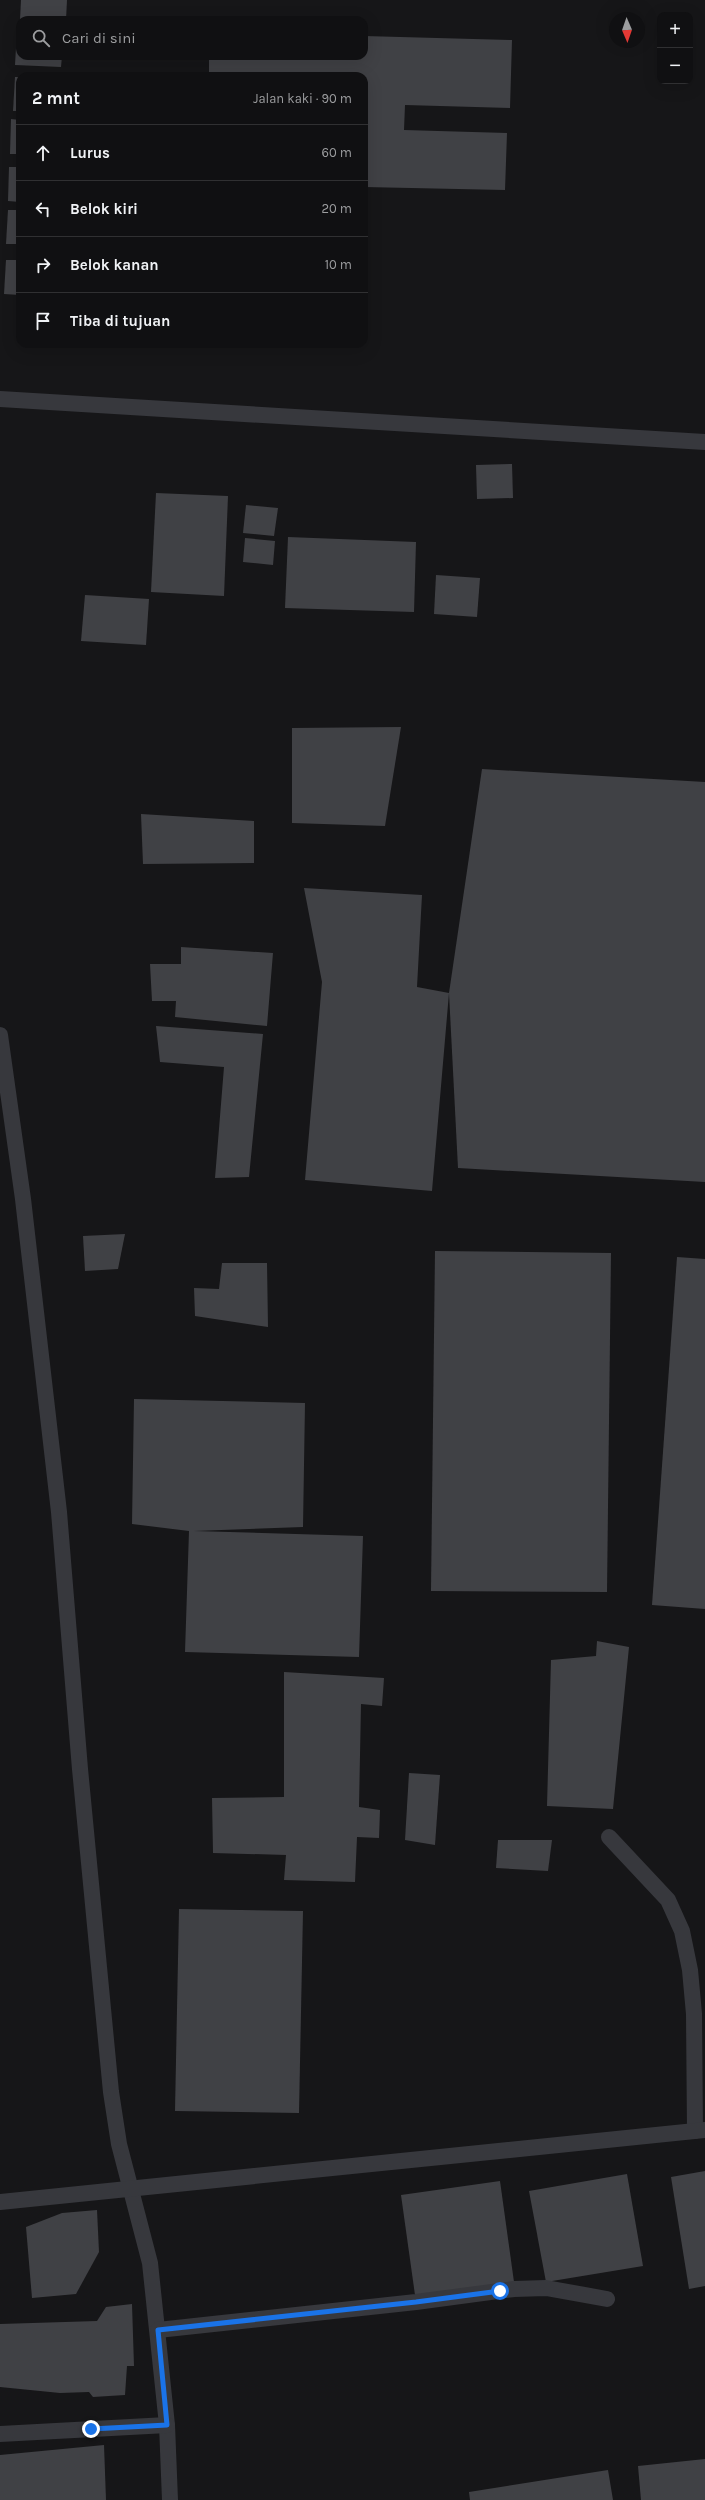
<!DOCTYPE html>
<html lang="id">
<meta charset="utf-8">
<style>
body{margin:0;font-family:Karla,sans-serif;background:#19191b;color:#f1f3f6}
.controls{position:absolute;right:12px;top:12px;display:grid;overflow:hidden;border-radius:8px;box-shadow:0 4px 16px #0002}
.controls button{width:36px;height:36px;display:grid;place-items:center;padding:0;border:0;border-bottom:1px solid #303032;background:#101012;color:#f1f3f6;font:20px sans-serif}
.compass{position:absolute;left:609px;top:12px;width:36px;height:36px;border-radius:50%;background:#101012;box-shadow:0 4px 16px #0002;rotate:178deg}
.stop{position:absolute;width:12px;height:12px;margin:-9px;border:3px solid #1a73e8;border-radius:50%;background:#fff}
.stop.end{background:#1a73e8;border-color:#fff;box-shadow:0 1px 4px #0008}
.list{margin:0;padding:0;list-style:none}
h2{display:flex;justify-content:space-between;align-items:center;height:52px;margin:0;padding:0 16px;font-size:17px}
h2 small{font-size:13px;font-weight:400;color:#9c9d9f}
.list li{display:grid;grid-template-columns:26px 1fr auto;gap:12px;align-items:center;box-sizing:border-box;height:56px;padding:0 16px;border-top:1px solid #303032}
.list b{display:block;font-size:15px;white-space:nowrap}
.list em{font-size:13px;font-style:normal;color:#9c9d9f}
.icon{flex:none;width:22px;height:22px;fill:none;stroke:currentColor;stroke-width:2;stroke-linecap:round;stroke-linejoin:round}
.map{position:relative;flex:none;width:705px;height:2500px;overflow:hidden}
.search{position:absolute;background:#101012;box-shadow:0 4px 16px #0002;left:16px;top:16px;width:352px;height:44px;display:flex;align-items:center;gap:10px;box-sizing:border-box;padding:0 14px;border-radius:12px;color:#9c9d9f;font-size:15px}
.panel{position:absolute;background:#101012;box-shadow:0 4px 16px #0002;left:16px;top:72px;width:352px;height:276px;border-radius:12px}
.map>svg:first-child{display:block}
</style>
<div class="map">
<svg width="705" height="2500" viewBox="0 0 705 2500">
<rect width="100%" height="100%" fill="#161618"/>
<!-- building -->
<g fill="#404145">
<polygon points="21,0 67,0 66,20 20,20"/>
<polygon points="17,30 20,31 20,56 62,56 61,67 15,65"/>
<polygon points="364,36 512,40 510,108 405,105 404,130 507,133 505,190 364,187 364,76 209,76 209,56 364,56"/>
<polygon points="15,77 20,77 20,111 13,111"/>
<polygon points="11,119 20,120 20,154 10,154"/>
<polygon points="9,167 20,167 20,202 8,201"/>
<polygon points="8,210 20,210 20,244 6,244"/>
<polygon points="6,260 20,260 20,295 4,294"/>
<polygon points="512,464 513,498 477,499 476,465"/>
<polygon points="156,493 228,496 224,596 151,592"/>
<polygon points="246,505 278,508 274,536 243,533"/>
<polygon points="288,537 416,542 414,612 285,608"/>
<polygon points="245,538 275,541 273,565 243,562"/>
<polygon points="436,575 480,578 477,617 434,614"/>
<polygon points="85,595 149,599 146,645 81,641"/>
<polygon points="401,727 385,826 292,823 292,728"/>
<polygon points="482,769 705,782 705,1182 458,1168 449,993"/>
<polygon points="141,814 254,821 254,863 143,864"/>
<polygon points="304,888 422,895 417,987 449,993 432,1191 305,1180 322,982"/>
<polygon points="181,947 273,953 267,1026 175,1017 176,1001 152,1001 150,964 181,964"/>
<polygon points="156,1026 263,1034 249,1177 215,1178 224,1067 160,1062"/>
<polygon points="125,1234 118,1269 85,1271 83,1236"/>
<polygon points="435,1251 611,1253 607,1592 431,1591"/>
<polygon points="677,1257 705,1259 705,1609 652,1605"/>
<polygon points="222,1263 267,1263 268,1327 195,1316 194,1288 219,1289"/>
<polygon points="134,1399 305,1403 303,1527 194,1531 363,1536 359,1657 185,1652 189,1531 132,1524"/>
<polygon points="597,1641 629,1647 613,1809 547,1806 551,1660 596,1656"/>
<polygon points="284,1672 384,1678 382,1706 361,1704 359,1807 380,1810 379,1838 357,1837 355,1882 284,1880 286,1855 213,1853 212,1798 284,1797"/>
<polygon points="409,1773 440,1775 435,1845 405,1840"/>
<polygon points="498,1840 552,1840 548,1871 496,1868"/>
<polygon points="179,1909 303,1911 299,2113 175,2111"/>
<polygon points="705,2171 705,2286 689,2289 671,2177"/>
<polygon points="627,2174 643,2266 546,2282 529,2191"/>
<polygon points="500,2181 514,2282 415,2295 401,2195"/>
<polygon points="97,2210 99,2252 76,2294 32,2298 26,2227 62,2213"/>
<polygon points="132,2304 134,2366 127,2366 125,2395 93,2397 89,2392 60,2393 0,2387 0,2324 97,2321 106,2307"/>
<polygon points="104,2445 106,2500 0,2500 0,2455"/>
<polygon points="705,2459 705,2500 641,2500 638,2466"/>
<polygon points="608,2470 613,2500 470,2500 469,2492"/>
</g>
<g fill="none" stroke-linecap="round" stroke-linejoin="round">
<!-- service -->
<g stroke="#37383d" stroke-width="16">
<polyline points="0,399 705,442"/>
<polyline points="0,1035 23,1199 59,1512 80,1769 111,2092 119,2144 150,2263 167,2425 170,2500"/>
<polyline points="609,1837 668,1900 682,1931 690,1970 694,2014 695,2131"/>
<polyline points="0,2202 705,2130"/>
<polyline points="158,2330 416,2302 514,2289 546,2288 607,2299"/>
<polyline points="0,2434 167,2425"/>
</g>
</g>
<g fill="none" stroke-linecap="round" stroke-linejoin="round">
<!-- route -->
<polyline stroke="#1a73e8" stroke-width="5" points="91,2429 167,2425 158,2330 416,2302 500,2291"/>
</g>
</svg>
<div class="controls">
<button>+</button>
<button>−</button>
</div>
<svg class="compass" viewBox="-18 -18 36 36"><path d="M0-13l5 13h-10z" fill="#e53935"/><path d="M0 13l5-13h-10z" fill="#9c9d9f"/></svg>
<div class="stop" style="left:500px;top:2291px"></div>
<div class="stop end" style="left:91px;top:2429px"></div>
<div class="search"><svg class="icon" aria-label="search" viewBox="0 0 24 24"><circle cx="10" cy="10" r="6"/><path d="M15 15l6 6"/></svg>Cari di sini</div>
<section class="panel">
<h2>2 mnt<small>Jalan kaki · 90 m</small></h2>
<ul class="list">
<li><svg class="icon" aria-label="ahead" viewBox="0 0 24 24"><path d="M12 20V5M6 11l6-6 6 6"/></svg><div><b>Lurus</b></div><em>60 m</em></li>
<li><svg class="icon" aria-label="left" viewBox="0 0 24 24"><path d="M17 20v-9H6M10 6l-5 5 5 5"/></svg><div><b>Belok kiri</b></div><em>20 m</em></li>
<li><svg class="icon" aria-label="right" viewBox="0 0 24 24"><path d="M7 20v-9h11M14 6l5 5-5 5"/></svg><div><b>Belok kanan</b></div><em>10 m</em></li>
<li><svg class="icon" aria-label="arrive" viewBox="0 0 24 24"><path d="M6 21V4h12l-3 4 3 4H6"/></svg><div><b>Tiba di tujuan</b></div></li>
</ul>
</section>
</div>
